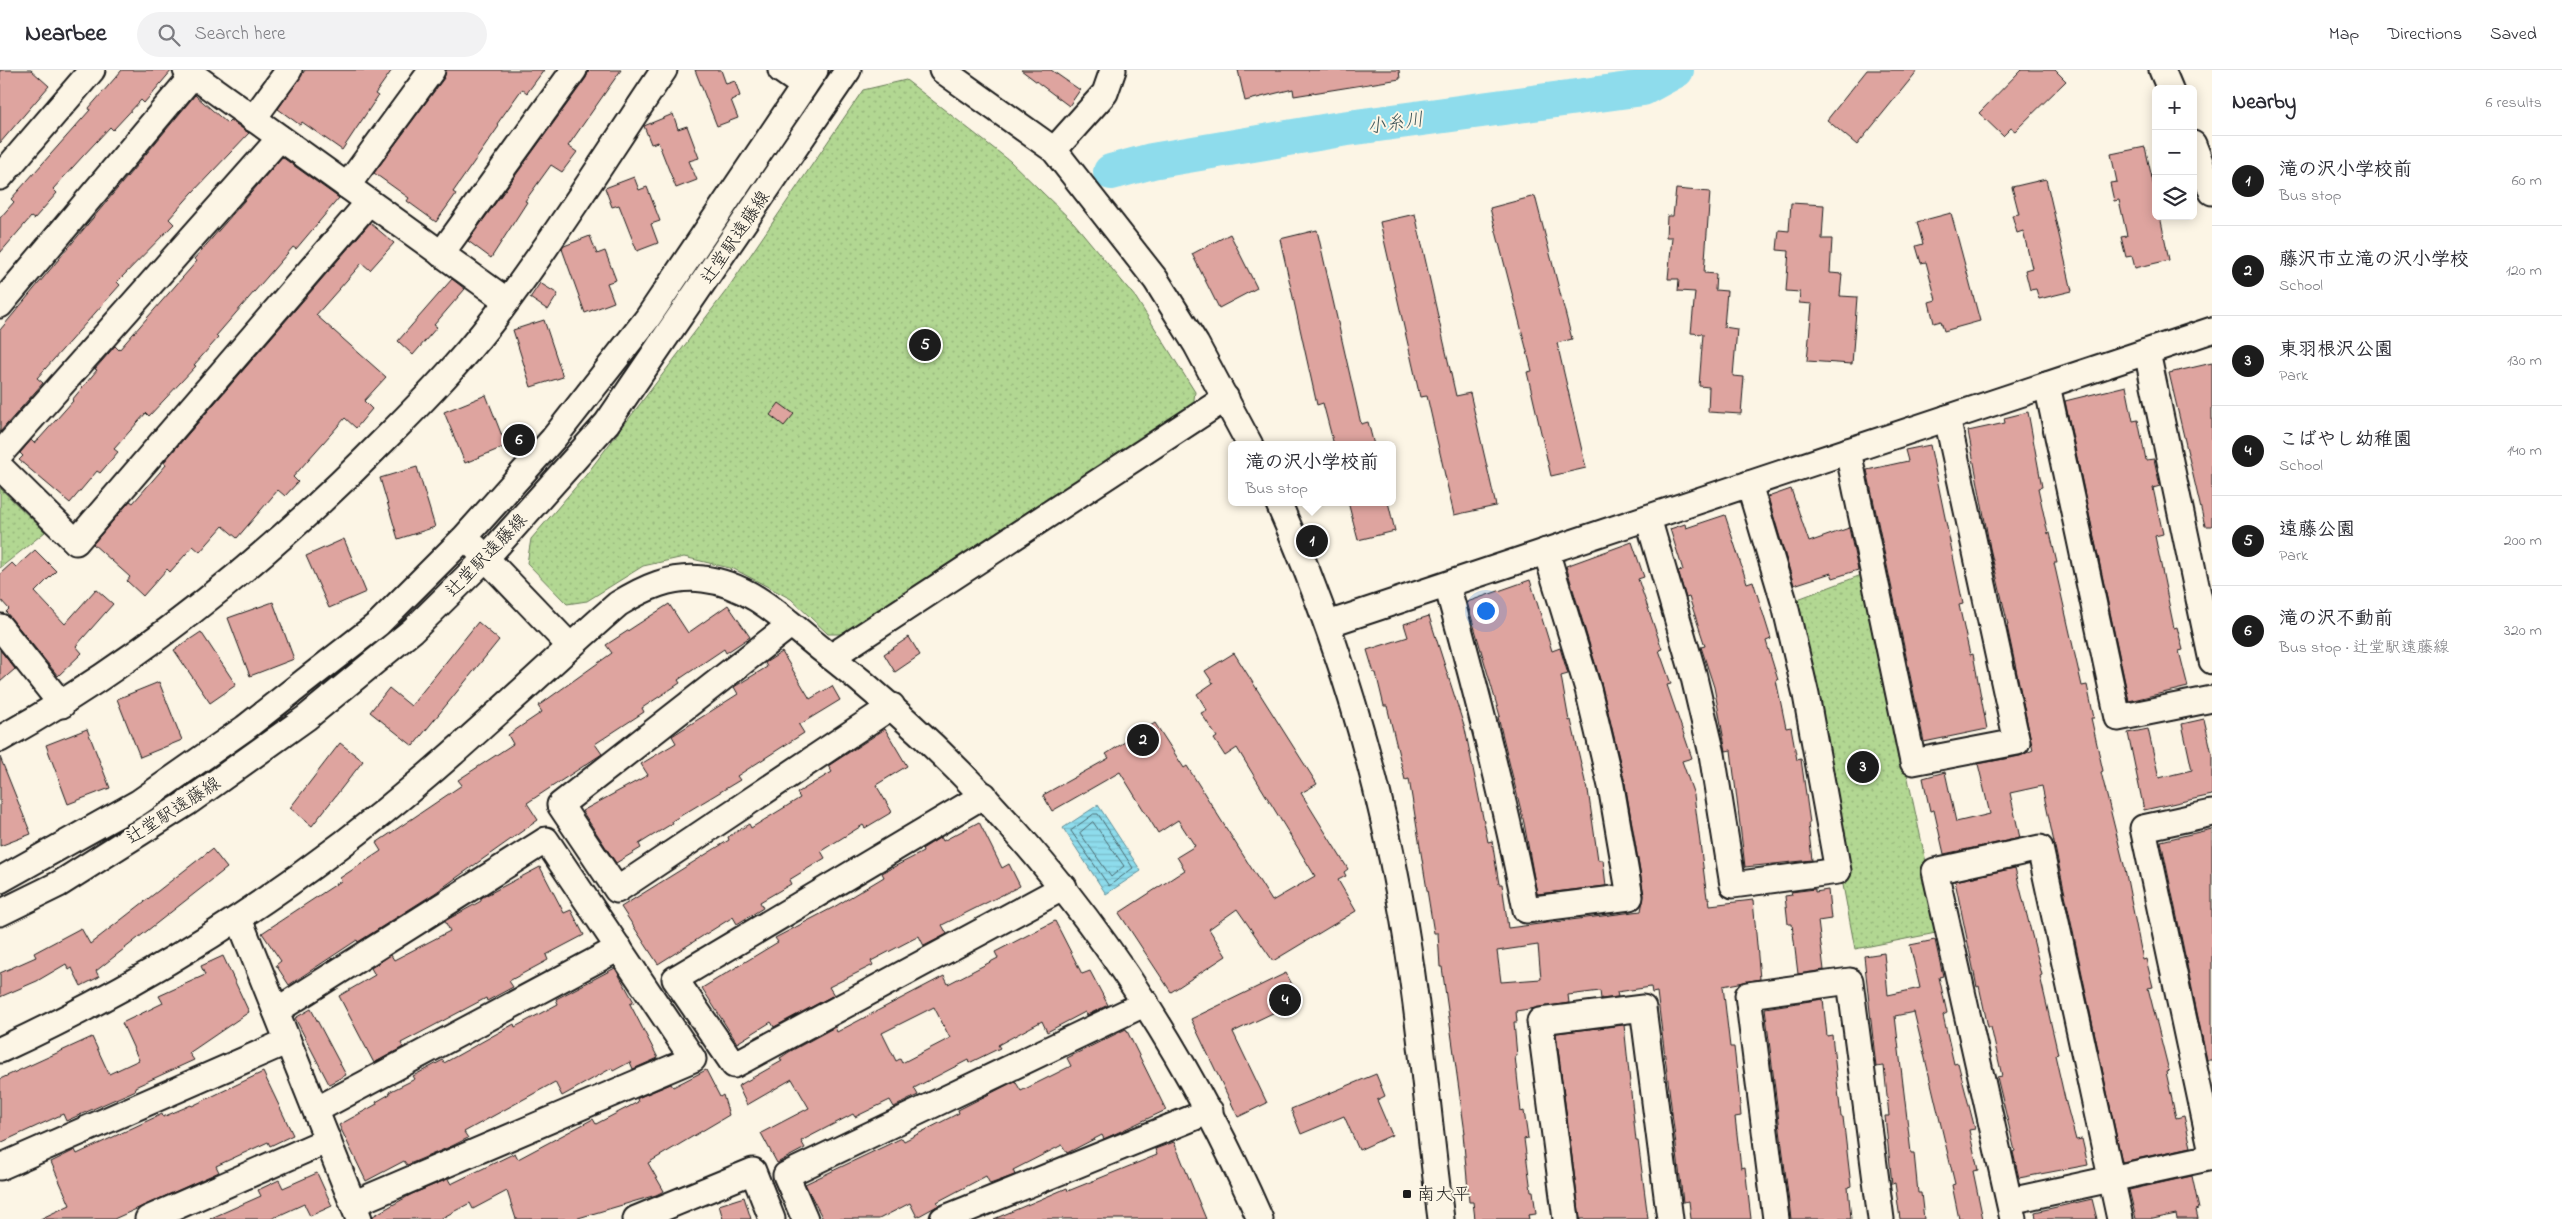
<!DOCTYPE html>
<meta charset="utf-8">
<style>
body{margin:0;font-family:"Indie Flower","Klee One",sans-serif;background:#f2f2f3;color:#2b2b33}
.controls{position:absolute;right:15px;top:15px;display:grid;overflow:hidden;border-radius:8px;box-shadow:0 2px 12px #0003}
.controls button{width:45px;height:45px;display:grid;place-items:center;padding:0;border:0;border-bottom:1px solid #e1e1e2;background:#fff;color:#2b2b33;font:25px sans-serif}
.you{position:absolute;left:1485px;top:540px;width:18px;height:18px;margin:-12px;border:4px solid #fff;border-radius:50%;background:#1a73e8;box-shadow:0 0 0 8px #1a73e833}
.badge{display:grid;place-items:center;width:32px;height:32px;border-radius:50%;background:#1c1c1c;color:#fff;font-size:16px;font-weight:700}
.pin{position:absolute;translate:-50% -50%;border:2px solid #fff;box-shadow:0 1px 5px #0006}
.popup{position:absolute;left:1228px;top:371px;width:168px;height:65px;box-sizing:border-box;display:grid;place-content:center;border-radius:8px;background:#fff;filter:drop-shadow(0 1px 4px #0005);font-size:16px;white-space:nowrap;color:#7c7c81}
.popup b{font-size:19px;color:#2b2b33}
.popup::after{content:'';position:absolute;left:50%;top:100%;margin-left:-10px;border:10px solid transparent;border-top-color:#fff}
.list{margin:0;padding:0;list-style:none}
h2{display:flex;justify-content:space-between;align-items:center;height:65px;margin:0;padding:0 20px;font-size:21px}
h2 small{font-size:16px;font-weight:400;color:#7c7c81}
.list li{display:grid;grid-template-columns:32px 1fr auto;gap:15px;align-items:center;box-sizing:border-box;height:90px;padding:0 20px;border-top:1px solid #e1e1e2}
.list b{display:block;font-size:19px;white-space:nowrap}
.list p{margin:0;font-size:16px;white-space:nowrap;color:#7c7c81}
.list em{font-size:16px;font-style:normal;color:#7c7c81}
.icon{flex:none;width:28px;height:28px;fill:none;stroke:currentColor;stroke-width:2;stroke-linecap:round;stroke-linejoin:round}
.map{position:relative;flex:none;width:2212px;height:1149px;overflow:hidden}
header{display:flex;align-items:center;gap:30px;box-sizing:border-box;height:70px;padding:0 25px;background:#fff;border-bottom:1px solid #e1e1e2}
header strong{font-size:24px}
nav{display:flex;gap:28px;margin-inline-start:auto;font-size:18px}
.search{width:350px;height:45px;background:#f2f2f3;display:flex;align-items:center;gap:12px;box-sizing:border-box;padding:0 18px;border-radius:28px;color:#7c7c81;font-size:19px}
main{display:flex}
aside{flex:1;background:#fff}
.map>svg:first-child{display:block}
</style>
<header>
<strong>Nearbee</strong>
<div class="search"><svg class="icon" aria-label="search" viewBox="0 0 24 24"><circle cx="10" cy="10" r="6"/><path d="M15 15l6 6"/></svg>Search here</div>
<nav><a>Map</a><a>Directions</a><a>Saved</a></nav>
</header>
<main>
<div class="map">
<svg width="2212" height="1149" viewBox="0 0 2212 1149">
<defs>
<pattern id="park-dots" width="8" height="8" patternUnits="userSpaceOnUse" patternTransform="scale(1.25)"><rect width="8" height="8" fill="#b2d792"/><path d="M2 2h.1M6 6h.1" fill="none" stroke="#98b87d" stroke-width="1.8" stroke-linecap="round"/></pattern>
<pattern id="water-rules" width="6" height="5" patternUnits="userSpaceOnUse" patternTransform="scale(1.25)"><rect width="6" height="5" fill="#8edcec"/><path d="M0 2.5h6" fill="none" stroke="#7abcca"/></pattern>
</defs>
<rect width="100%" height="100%" fill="#fcf5e5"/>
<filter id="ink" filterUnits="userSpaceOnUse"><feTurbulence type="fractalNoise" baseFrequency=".02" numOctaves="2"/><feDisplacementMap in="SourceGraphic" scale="10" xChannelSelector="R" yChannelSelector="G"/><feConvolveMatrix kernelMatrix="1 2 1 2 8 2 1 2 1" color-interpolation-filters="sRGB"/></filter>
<g filter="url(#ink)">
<!-- park -->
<g fill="url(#park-dots)" stroke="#677a57">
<polygon points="906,10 1010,91 1074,153 1136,228 1195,322 1193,337 843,564 828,564 791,529 734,499 684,487 643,496 587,531 567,534 527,493 531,469 586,405 726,221 863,20"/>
<polygon points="0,418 45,462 0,498"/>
<polygon points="1864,504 1941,862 1855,879 1790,532"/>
</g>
<!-- water -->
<polygon fill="url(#water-rules)" stroke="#608f99" points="1098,735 1141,801 1106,824 1063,758"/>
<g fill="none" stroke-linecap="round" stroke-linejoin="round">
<!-- shore -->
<g stroke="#4a696f" stroke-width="1">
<polygon points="1094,744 1098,744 1133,798 1109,816 1071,761"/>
<polygon points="1093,752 1124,796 1111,807 1080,763"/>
</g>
<!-- river -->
<polyline stroke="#8edcec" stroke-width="36" points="1111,102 1152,91 1341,59 1643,18 1676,0"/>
</g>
<!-- building -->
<g fill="#dea49f" stroke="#1c1c1c" fill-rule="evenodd">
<polygon points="0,0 31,0 49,16 0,73"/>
<polygon points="122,0 172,0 144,33 141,30 113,60 110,57 83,86 53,119 57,123 34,149 31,147 0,183 0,148 14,132 11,129 90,40 89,38"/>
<polygon points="305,0 392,0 375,24 378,26 342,80 302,52 300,55 278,39"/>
<polygon points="446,0 544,0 527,23 522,19 497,54 499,56 453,122 456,124 436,152 407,131 409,128 374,103 444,8"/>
<polygon points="589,0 621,0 568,76 577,82 562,102 551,95 525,131 527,132 491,188 468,171 586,8"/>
<polygon points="695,0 721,0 726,14 735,11 740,26 731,30 738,48 717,56"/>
<polygon points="1021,0 1051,0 1080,20 1069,36"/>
<polygon points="1238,0 1399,0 1400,9 1294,26 1293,19 1245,31"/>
<polygon points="1867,0 1918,0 1857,75 1827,50"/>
<polygon points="2021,0 2055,0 2066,11 2015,61 2011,58 2003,66 1979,43"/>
<polygon points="195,25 227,53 230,50 249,63 192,123 169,149 174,154 117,212 120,215 37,308 43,313 0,362 0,260"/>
<polygon points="673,44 678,59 687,56 699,88 689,91 697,110 676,118 658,72 651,74 644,56"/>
<polygon points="2145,77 2156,126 2156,146 2160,146 2169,190 2135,198 2132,186 2126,187 2121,167 2127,166 2119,130 2114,131 2110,113 2117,112 2111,84"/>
<polygon points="282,87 339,128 296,179 293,177 216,266 218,268 194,295 196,296 149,346 146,343 114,379 118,382 100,403 97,401 70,433 19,390 23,386 20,383 31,370 34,373 39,369 73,331 72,330 97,300 95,299 115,276 119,280 197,191 194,189"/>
<polygon points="634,107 639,120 647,117 660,151 651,154 658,173 637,181 619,135 612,137 605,118"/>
<polygon points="2046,109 2072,221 2039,229 2036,219 2030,220 2025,200 2032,198 2023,161 2017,163 2012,145 2019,144 2012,117"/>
<polygon points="1676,119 1710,122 1704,203 1716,204 1715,220 1727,221 1724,257 1737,259 1733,306 1744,307 1741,344 1708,342 1709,317 1699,316 1703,264 1691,263 1695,222 1678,221 1679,209 1668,209 1672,167 1666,167 1667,146 1673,146"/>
<polygon points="1535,126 1572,269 1557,273 1586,398 1551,406 1527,302 1532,301 1490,138"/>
<polygon points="1791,133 1824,135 1822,169 1832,169 1830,203 1842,204 1840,226 1857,227 1852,294 1807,291 1812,234 1799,233 1800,222 1786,221 1789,181 1777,180 1779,160 1789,161"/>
<polygon points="1951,143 1980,251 1944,261 1941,251 1934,253 1929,232 1936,230 1926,192 1921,193 1916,176 1923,174 1917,152"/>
<polygon points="1415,144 1456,326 1470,323 1496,436 1454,445 1427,326 1420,327 1380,152"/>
<polygon points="370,153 394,173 370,200 362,193 316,245 386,307 364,331 372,339 356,358 345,348 293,407 298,412 285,426 278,420 237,468 223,456 200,482 193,476 170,502 167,499 143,526 127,511 130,507 93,474 130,431 133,433 166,395 164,392"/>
<polygon points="1317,160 1361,354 1368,352 1374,375 1334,375 1323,333 1317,335 1280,169"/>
<polygon points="1230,164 1257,218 1219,238 1192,184"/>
<polygon points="590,166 597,184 605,181 616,210 607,213 614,232 585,243 562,179 564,176"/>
<polygon points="452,209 465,219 434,255 437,257 413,285 398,271"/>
<polygon points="540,213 558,224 548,240 530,228"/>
<polygon points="544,250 563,307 531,317 513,260"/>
<polygon points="2212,293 2212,456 2205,456 2169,303"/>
<polygon points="2126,316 2133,351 2138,350 2146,390 2154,389 2160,416 2153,418 2163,464 2155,466 2174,558 2177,557 2183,580 2179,581 2188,617 2129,631 2065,331"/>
<polygon points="486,325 506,376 465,393 444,342"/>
<polygon points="779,333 794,344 784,356 770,345"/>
<polygon points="2028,342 2042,417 2038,418 2048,464 2050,463 2057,493 2054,493 2082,616 2087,615 2094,648 2091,648 2103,701 2101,702 2125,799 2143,890 2146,889 2153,917 2148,918 2169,1001 2166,1002 2176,1048 2184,1046 2191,1077 2122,1092 2042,716 2010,723 2020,768 1944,784 1934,740 1930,741 1923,708 1945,702 1956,752 1990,744 1978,694 2020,686 2033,680 2007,556 2008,555 1990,478 1968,361 2005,353 2004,348"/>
<polygon points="1930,375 1963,534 1959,535 1970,585 1973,584 1987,659 1924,672 1867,400 1908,391 1905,380"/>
<polygon points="417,397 435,457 398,469 380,408"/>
<polygon points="1791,419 1809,472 1849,458 1858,500 1833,508 1831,503 1794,515 1768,427"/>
<polygon points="1348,432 1388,432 1395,461 1358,470"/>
<polygon points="1725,445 1747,513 1753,511 1761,537 1771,569 1766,571 1778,610 1776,610 1786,658 1791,657 1797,690 1801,689 1810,753 1808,753 1812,790 1745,797 1731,680 1726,681 1714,617 1701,577 1705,576 1689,527 1686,528 1678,501 1683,500 1670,459 1685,454 1686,458"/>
<polygon points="344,469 366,522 329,538 306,486"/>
<path d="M1632 472 1644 507 1638 509 1662 579 1659 580 1671 614 1667 615 1692 688 1682 691 1694 725 1707 828H1709L1710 835 1753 830 1760 909 1723 916 1730 977H1734L1737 1003 1741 1046 1735 1047 1741 1098 1745 1097 1751 1149H1691L1689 1131 1683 1132 1657 922 1652 923 1651 917 1617 922 1618 927 1601 929 1600 921 1568 925 1569 933 1516 941 1517 952H1514L1517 986H1515L1521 1042 1524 1041 1528 1068 1524 1069 1531 1121H1533L1536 1144 1528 1145 1529 1149H1475L1473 1132H1469L1463 1063H1465L1442 897H1440L1438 863H1434L1409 709 1405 710 1387 636H1384L1376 603H1374L1367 580 1408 567 1404 554 1429 546 1465 659 1488 772 1492 771 1499 814H1502L1508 858 1641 841 1644 825 1625 713 1602 616 1566 496ZM1538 875 1541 909 1501 912 1497 881Z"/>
<polygon points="35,480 56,501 35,522 65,554 96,519 113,534 76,576 82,583 58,606 6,542 9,539 0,529 0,504 12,493 16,497"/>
<polygon points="1530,510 1552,581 1560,578 1568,604 1561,606 1569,651 1571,650 1587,720 1588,720 1598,790 1603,790 1606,816 1537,824 1524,753 1498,647 1500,646 1467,532"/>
<polygon points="273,532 294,589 250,606 228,548"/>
<polygon points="669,534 688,563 728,535 750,567 726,583 724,579 678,610 680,613 642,638 644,642 595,674 602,684 527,733 538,750 435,823 358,872 357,870 289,915 276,895 281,891 262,863 341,811 340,808 381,781 376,773 462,715 458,710 513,674 508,665 542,642 538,636 612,583 606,575"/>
<polygon points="478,552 499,570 413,676 370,642 389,618 411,636"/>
<polygon points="201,562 236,615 210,633 174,580"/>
<polygon points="909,567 920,585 895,602 884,584"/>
<polygon points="0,580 15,599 0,612"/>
<polygon points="782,582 810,629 832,616 840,630 799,655 804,663 737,706 740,710 672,751 673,753 639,774 641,778 616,793 582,741 648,705 641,694 676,673 672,666 738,624 734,617 767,597 765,593"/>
<polygon points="1234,583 1317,714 1301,723 1348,799 1344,802 1346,806 1338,810 1356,841 1273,891 1237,839 1209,859 1226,886 1171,922 1119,843 1185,800 1177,787 1195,776 1178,750 1158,763 1120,702 1052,741 1043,725 1109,688 1106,684 1155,653 1184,698 1187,696 1272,831 1315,806 1237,678 1225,686 1214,669 1217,667 1201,643 1207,640 1197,624 1213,613 1205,601"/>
<polygon points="159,612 182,670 140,687 117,629"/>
<polygon points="2204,649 2212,684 2212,725 2144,740 2128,663 2148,659 2159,708 2192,700 2182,654"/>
<polygon points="87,659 110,718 68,734 46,675"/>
<polygon points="885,659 907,696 876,715 892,742 865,758 863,755 821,781 825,788 789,810 791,814 760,832 763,838 737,854 733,847 658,894 621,837 729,770 728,767 749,754 751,758 800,728 797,723 832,702 828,696"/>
<polygon points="340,673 363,691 312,756 290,738"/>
<polygon points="0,687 31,764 0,776"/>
<polygon points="979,752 1002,798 1009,794 1020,816 942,855 947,864 924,876 919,866 871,891 873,895 829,917 834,925 774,957 771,952 737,973 702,918 778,872 775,868 834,837 884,807 882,803 923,782 922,779 941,767 943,771"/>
<polygon points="2212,759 2212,990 2207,990 2161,771"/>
<polygon points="212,779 227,798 96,901 99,907 81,916 72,898 69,900 66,894 37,911 0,927 0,903 36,887 34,883 81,858 90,874"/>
<polygon points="540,797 564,843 571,840 584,865 546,885 548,890 509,911 513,917 487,931 486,928 401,973 403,977 374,993 339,926 375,905 371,898 391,885 394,890 450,861 445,851 481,831 481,828"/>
<polygon points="2015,798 2042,905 2040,906 2058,984 2055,985 2065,1029 2076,1070 2082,1069 2088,1095 2019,1108 2013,1082 2015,1081 1997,1007 2002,1006 1991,957 1988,957 1979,916 1977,917 1955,811"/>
<polygon points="1815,819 1815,822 1828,820 1831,849 1818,851 1824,900 1798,904 1792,854 1788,854 1785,826 1792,825 1791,822"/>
<path d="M1055 851 1082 904 1090 901 1108 935 1087 945 1085 942 1047 962 1042 951 998 975 1000 978 969 993 968 990 914 1018 918 1025 894 1037 890 1030 855 1047 853 1044 801 1071 805 1078 777 1093 761 1063 809 1038 792 1009 747 1035 738 1016 782 991 780 988 789 982 835 957 837 962 944 906 948 914 998 888 995 882ZM934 937 950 968 902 993 900 989 896 991 882 963Z"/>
<polygon points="1935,870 1943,906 1939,907 1947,943 1943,945 1954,994 1958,993 1975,1059 1969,1060 1978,1100 1973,1101 1983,1149 1959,1149 1952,1115 1955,1114 1914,942 1895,946 1911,1083 1914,1083 1918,1123 1921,1123 1924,1149 1900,1149 1895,1113 1892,1114 1885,1046 1889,1046 1884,996 1876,997 1864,886 1884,883 1888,925 1920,918 1910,875"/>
<polygon points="223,886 249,942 189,983 194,990 135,1017 136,1020 66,1051 63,1044 0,1073 0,1009 92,967 109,1004 139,990 122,953 163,933 159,926 205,905 201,896"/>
<polygon points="615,898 634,932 630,934 658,988 633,999 630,992 613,1001 612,998 562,1026 555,1012 464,1062 468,1068 452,1076 407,1095 404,1091 366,1111 339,1055 377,1034 376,1032 390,1024 389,1022 415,1009 413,1006 443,990 444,993 514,954 515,957 558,934 556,929"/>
<polygon points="1286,903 1300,930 1233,962 1267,1033 1238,1047 1191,949"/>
<polygon points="1823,929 1827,966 1832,965 1841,1047 1843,1047 1851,1116 1848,1117 1851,1149 1791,1149 1765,938"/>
<polygon points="311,939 346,1005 329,1014 295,948"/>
<polygon points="1624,955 1636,1071 1638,1071 1648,1149 1580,1149 1556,963"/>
<polygon points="1126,959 1166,1040 1104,1069 1102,1065 1067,1083 1062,1075 1013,1100 1015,1105 990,1114 986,1106 937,1132 939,1135 917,1147 910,1133 879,1149 823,1149 805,1114 902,1068 904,1071 959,1043 958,1040 1015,1011 1021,1021 1071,996 1067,988"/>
<polygon points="706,1000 720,1027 723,1025 729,1045 648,1093 664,1121 656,1125 575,1149 516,1149 507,1121 473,1139 470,1133 440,1149 373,1149 373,1146 412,1124 448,1109 451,1114 515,1083 518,1089 593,1049 596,1054 638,1032 637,1029 640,1027 671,1014 673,1017"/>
<polygon points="263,1002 293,1065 270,1076 268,1072 216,1096 219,1102 114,1149 40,1149 70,1135 51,1092 75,1080 77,1084 162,1044 163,1047 191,1035 192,1036"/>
<polygon points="1376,1004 1385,1026 1377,1030 1392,1065 1359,1080 1344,1046 1301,1064 1291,1039"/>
<polygon points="1174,1072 1206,1149 994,1149 1067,1118 1068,1121 1157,1085 1155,1079"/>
<polygon points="317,1103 332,1136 310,1146 304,1134 271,1149 209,1149 261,1126 258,1120 279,1110 283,1118"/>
<polygon points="2192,1106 2199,1139 2196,1140 2198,1149 2177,1149 2176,1144 2153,1149 2136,1149 2129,1120"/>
<polygon points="744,1127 751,1149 723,1149 719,1135"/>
<polygon points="2092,1129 2097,1149 2036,1149 2035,1142"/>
</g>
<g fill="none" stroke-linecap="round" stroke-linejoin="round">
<defs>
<g id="minor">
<polyline points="186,0 507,231"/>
<polyline points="781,0 804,16"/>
<polyline points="942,0 1054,80 1156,210 1196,274 1250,375"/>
<polyline points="2162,0 2170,19"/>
<polyline points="253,49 289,0"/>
<polyline points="2193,74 2212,122"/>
<polyline points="1054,80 1105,23 1113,0"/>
<polyline points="0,107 92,0"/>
<polyline points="347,116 432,0"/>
<polyline points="441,184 574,0"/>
<polyline points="0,235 193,5"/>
<polyline points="2147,282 2212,591"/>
<polyline points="2047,315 2118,648 2212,629"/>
<polyline points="1848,381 1913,692 2017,672 1947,348"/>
<polyline points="0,384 280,68"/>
<polyline points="0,397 76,472 369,132"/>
<path d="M1278 432C1334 558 1374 688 1399 824 1419 931 1427 1041 1441 1149"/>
<polyline points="1648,448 1692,599 1712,684 1733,815 1838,801 1806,625 1785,535 1749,414"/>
<polyline points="475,477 570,576"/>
<path d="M1447 515C1477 623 1505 730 1526 840L1630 827 1611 716 1588 619 1546 481"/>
<polyline points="1328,554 2212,260"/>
<polyline points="790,555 560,735 617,820 892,636"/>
<polyline points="0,557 62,635"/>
<polyline points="831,587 1226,328"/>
<path d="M0 669C143 590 273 483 388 366 430 324 473 279 508 230 563 156 612 77 664 0"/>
<polyline points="984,725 675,909 734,995 1064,817"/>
<polyline points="2212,743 2143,758 2212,1082"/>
<polyline points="0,810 138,733 245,658 378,554 465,467 553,369 647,249 815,0"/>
<polyline points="0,843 59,814 187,733 306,648 413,560 487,487 607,353 848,0"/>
<polyline points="239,849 359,1149"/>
<polyline points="276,941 546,770 693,989 353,1134"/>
<path d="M0 980C154 909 300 815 429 704 493 649 554 590 618 534 644 518 671 505 703 509 752 514 789 554 825 582 1018 733 1162 925 1260 1149"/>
<polyline points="316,1040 619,878"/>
<polyline points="0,1097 288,971"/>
<polyline points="2010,1131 2212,1087"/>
<polyline points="148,1149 328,1070"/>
<polyline points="636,1149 753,1101 772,1149"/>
<polyline points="805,1149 786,1105 1146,933"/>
<polyline points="943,1149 1210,1041"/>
<polyline points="1566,1149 1540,951 1643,938 1670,1149"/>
<polyline points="1776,1149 1748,925 1850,911 1881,1149"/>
<polyline points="2013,1149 1935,801 2040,778 2120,1149"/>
</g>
</defs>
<!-- minor casing -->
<use href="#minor" stroke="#1c1c1c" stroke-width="29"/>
<!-- minor -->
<use href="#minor" stroke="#fcf5e5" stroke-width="25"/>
</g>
</g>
<!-- markers -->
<rect fill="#1c1c1c" stroke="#fcf5e5" stroke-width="2" x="1402" y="1119" width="10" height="10" rx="2.5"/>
<g text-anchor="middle" stroke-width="4" stroke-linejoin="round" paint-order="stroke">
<!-- street labels -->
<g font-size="18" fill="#1c1c1c" stroke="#fcf5e5">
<text transform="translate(735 167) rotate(-56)" y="6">辻堂駅遠藤線</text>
<text transform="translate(486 485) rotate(-46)" y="6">辻堂駅遠藤線</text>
<text transform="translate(173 740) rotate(-33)" y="6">辻堂駅遠藤線</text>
</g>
<!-- poi labels -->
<g font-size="18" fill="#1c1c1c" stroke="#fcf5e5" text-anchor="start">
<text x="1417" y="1130">南大平</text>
</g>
<!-- water labels -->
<g font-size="19" font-style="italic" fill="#3e565a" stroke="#fcf5e5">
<text transform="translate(1395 52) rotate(-8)" y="7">小糸川</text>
</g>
</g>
</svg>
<div class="controls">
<button>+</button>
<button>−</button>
<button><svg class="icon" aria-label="layers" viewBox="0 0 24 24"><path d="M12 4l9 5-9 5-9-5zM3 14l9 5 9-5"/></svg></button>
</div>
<div class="you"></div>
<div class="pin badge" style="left:1312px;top:471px">1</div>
<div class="popup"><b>滝の沢小学校前</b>Bus stop</div>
<div class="pin badge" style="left:1143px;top:670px">2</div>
<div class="pin badge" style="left:1863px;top:697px">3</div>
<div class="pin badge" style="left:1285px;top:930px">4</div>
<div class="pin badge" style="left:925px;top:275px">5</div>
<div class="pin badge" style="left:519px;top:370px">6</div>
</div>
<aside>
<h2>Nearby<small>6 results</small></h2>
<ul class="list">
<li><span class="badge">1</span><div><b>滝の沢小学校前</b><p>Bus stop</p></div><em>60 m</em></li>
<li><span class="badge">2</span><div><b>藤沢市立滝の沢小学校</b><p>School</p></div><em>120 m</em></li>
<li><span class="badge">3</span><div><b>東羽根沢公園</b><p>Park</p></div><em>130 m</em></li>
<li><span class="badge">4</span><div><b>こばやし幼稚園</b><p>School</p></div><em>140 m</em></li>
<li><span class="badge">5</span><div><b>遠藤公園</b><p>Park</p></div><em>200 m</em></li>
<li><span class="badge">6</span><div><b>滝の沢不動前</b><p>Bus stop · 辻堂駅遠藤線</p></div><em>320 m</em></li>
</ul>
</aside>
</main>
